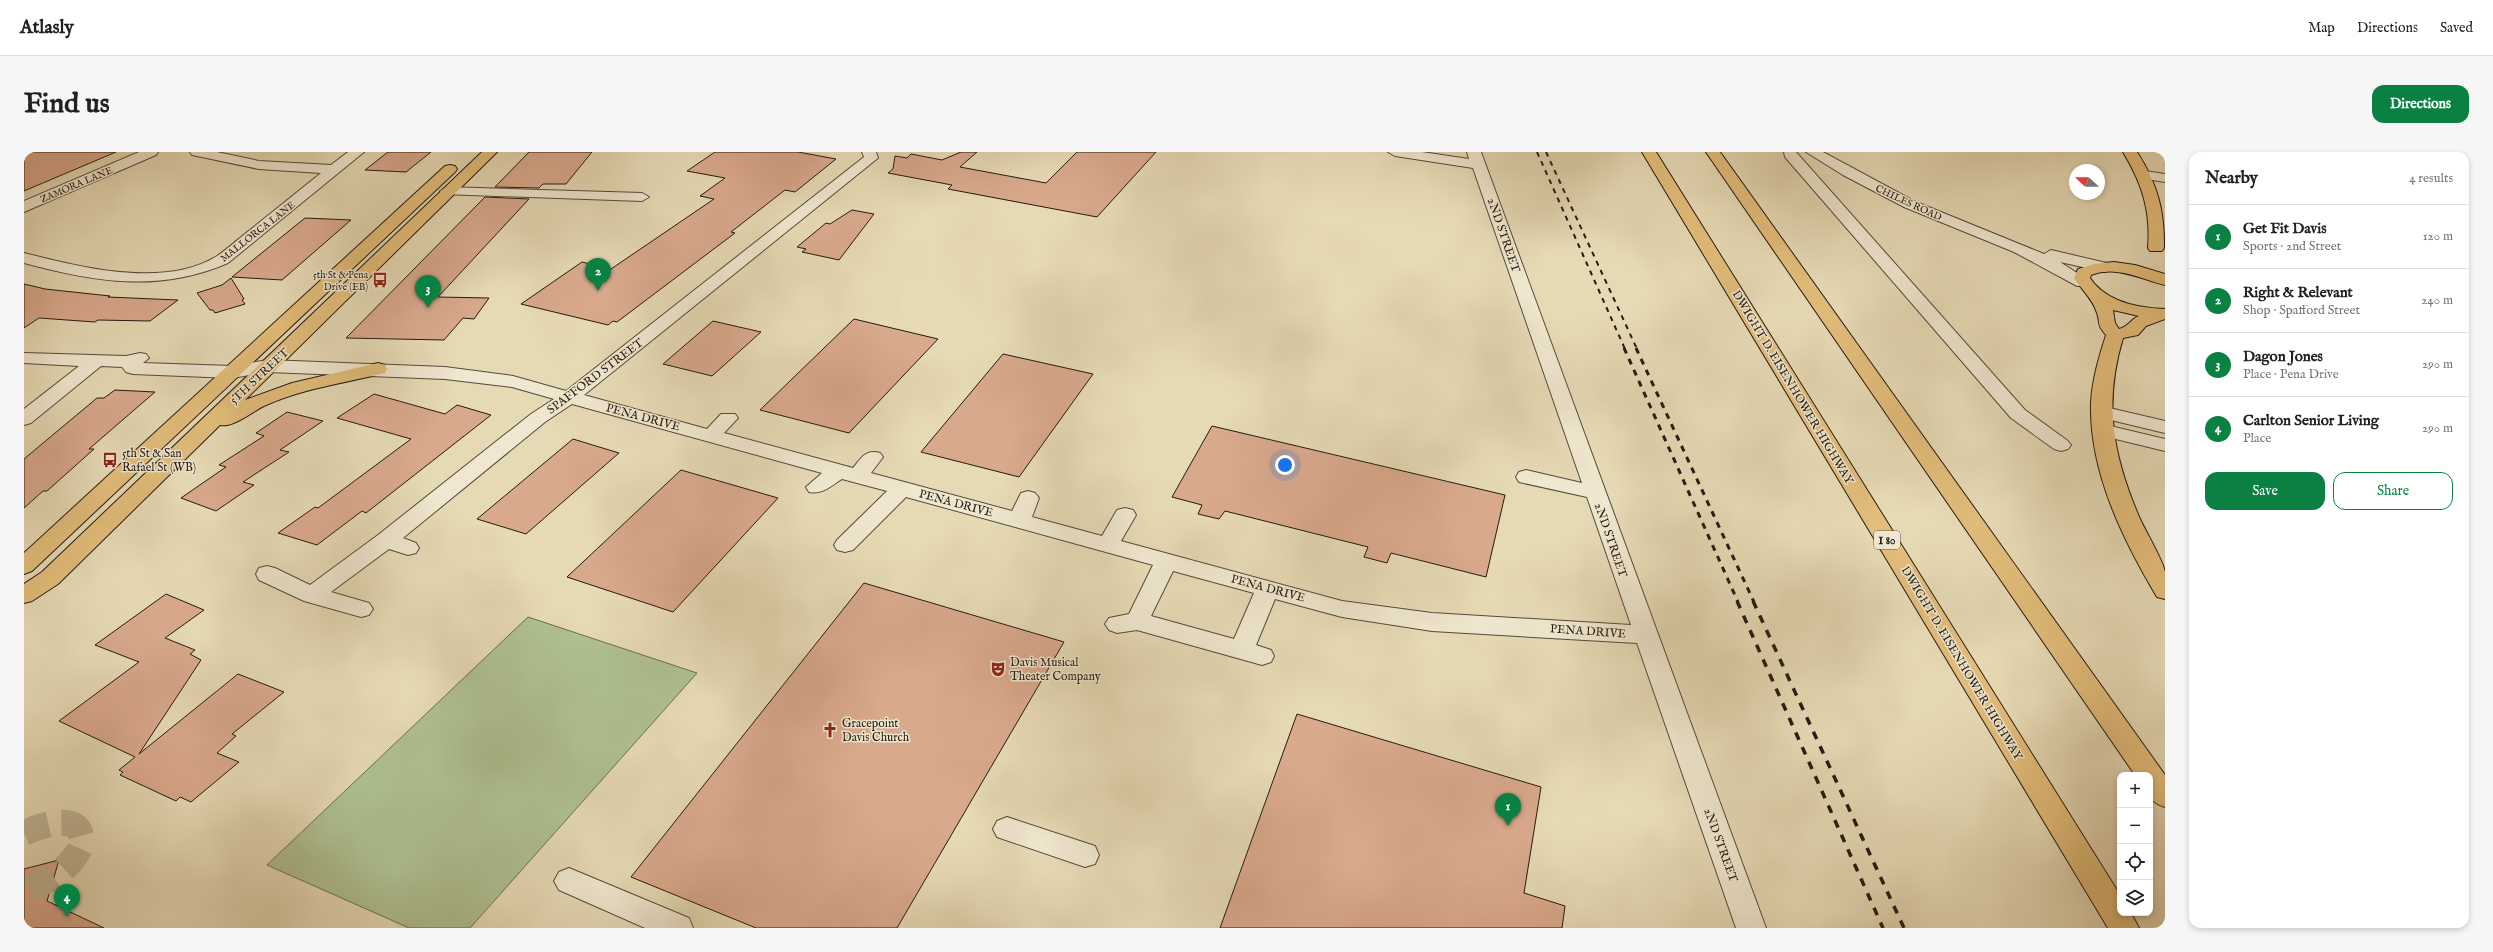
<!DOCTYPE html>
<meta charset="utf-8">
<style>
body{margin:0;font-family:"IM FELL English",serif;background:#f6f6f6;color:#202124}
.controls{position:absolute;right:12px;bottom:12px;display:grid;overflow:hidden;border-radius:8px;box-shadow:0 2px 6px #0003}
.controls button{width:36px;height:36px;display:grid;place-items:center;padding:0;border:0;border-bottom:1px solid #e0e0e0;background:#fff;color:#202124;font:20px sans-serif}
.compass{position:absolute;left:2045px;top:12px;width:36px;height:36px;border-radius:50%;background:#fff;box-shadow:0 2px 6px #0003;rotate:291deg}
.you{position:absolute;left:1261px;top:313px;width:14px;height:14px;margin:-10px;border:3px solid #fff;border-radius:50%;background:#1a73e8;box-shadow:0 0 0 6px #1a73e833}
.badge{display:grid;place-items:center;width:26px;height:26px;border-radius:50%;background:#0b8043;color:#fff;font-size:13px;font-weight:700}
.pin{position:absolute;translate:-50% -33px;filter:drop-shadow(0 1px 2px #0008)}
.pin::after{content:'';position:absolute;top:21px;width:14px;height:12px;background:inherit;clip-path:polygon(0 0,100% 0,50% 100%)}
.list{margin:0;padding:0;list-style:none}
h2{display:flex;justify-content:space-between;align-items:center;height:52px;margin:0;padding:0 16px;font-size:17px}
h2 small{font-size:13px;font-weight:400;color:#757577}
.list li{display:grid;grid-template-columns:26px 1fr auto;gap:12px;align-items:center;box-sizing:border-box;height:64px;padding:0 16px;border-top:1px solid #e0e0e0}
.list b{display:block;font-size:15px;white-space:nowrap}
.list p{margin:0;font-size:13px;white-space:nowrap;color:#757577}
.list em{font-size:13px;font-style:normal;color:#757577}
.actions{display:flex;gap:8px;padding:12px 16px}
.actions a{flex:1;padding:9px 0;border:1px solid #0b8043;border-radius:12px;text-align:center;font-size:14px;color:#0b8043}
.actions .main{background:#0b8043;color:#fff}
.icon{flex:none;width:22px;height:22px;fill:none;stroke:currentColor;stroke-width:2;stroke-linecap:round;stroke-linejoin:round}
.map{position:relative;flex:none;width:2141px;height:776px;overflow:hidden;border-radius:12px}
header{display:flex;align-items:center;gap:24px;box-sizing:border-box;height:56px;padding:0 20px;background:#fff;border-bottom:1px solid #e0e0e0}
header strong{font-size:19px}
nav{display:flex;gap:22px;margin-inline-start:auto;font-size:14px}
.intro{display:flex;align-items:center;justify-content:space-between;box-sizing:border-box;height:96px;padding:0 24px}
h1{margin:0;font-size:28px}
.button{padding:10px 18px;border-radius:12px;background:#0b8043;color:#fff;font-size:14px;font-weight:700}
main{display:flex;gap:24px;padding:0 24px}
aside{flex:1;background:#fff;border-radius:12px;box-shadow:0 2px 6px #0003}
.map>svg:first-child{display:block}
</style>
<header>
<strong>Atlasly</strong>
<nav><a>Map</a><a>Directions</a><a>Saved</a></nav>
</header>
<div class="intro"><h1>Find us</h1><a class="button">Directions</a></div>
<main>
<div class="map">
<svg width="2141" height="776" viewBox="0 0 2141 776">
<rect width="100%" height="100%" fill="#e6dab5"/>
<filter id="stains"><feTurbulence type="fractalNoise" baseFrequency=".005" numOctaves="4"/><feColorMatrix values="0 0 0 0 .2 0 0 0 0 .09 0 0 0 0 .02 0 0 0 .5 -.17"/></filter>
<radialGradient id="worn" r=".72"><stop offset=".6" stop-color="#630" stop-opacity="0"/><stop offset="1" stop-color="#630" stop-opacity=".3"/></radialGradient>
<!-- green -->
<polygon fill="#afc192" stroke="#6a6e52" points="504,465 673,521 446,776 385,776 243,713"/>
<!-- building -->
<g fill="#d9a98c" stroke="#251a12">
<polygon points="0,0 92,0 0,39"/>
<polygon points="364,0 407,0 382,20 341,18"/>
<polygon points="505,0 568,0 542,32 519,32 515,36 471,35"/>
<polygon points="691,0 774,0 812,7 771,40 761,38 707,80 711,81 593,170 589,169 584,173 497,152 558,110 587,117 690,47 676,44 701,26 663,19"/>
<polygon points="937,0 953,0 936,15 1022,31 1053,0 1132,0 1073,65 924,37 928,33 864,21 869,17 871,4 883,6 887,2 918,8"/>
<polygon points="461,45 505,47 414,145 465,146 450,167 439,166 420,188 322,186"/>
<polygon points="828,58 850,62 815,108 778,100 782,97 773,95 802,71 806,72"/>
<polygon points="281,66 327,68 258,128 208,125"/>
<polygon points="207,126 220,147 218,148 221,152 191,161 189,158 186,158 173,141 198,133"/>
<polygon points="0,132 21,137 86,144 84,145 154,148 126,169 74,168 71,170 15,166 0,176"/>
<polygon points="830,167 914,187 825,281 736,258"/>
<polygon points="689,169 737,180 688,224 639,212"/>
<polygon points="979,202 1069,222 995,325 897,300"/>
<polygon points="91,238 131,240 65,297 70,297 23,339 19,339 0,356 0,307 73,246 80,246"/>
<polygon points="350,242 421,262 433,253 467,263 342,361 338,359 293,393 254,381 291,355 294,356 387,287 313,266"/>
<polygon points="263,260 299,269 256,298 265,300 219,330 230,333 192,359 157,346 202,315 195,313 240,284 232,281"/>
<polygon points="1188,274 1481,343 1462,425 1367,401 1363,411 1340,405 1344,395 1201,359 1195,367 1174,362 1178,353 1148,345"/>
<polygon points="549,287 595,301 502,382 453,367"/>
<polygon points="657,318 754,346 649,460 543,425"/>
<polygon points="840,431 1040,490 873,776 732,776 607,725"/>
<polygon points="142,442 180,458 141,486 171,498 166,502 177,508 115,602 214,522 260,540 208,582 212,584 193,601 215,610 167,650 156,645 152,649 96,623 99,620 95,618 111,605 35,569 115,510 71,493"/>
<polygon points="1273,562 1517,635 1500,741 1541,754 1538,776 1196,776"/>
<polygon points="35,708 23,749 80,776 0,776 0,717"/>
</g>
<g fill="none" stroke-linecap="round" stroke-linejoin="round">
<!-- minor-tunnel -->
<path stroke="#bfb494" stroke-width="26" stroke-dasharray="26 13" stroke-linecap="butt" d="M0 681C14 675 51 660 57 683 59 689 57 695 54 700 42 720 21 731 0 739"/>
<defs>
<g id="minor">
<polygon points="115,0 134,0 132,3 0,60 0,49"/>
<path d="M166 0H193L235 9 307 13 324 0H340L204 111C135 141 70 130 0 111V101C56 115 140 137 193 104 204 97 215 86 226 78 250 59 273 40 297 21L235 17 168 3Z"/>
<path d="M838 0H852L854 6 560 243 683 277 697 262H711L714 266 700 281 829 316C837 306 842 297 856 301L859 305 847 321 988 359 997 341 1004 339 1011 341 1015 346 1008 365 1078 384 1093 358 1101 356 1109 358 1112 363 1097 389 1318 449 1408 461 1607 473 1563 345 1495 330 1492 325 1495 320 1502 318 1558 331 1449 16 1371 4 1364 0H1398L1445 7 1443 0H1457L1742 776H1712L1613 491 1408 479 1318 465 1251 447 1232 493 1247 498 1250 504 1247 510 1238 513 1113 478 1093 481 1085 478 1081 472 1085 466 1105 462 1129 413 882 345 829 398 821 400 813 398 810 393 813 388 863 339 818 327C807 334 798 343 785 340L782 335 798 321 548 252 521 270 379 386 392 391 395 396 392 401 384 403 365 397 307 440 345 451 349 457 345 463 337 465 280 449 235 428 232 422 235 416 243 414 251 416 286 433 354 383 507 262 530 247 488 235 421 227 244 220 208 226 109 222 102 220 98 215 77 214 7 271 0 273V257L55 214 0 211V201L102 204 116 201 122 202 125 206 119 211 208 214 244 208 421 215 489 224 542 239 840 5ZM1149 419 1230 441 1210 487 1127 464Z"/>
<polygon points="1760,0 1772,0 2001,258 2044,289 2047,293 2044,297 2037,299 2030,297 1987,266 1761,5"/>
<polygon points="1782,0 1799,0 1890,49 2020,102 2027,98 2087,112 2089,115 2087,118 2081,120 2036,110 2067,130 2065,134 2053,134 1990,100 1880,55 1819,23"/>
<polygon points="2121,19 2141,22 2141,30 2116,26 2114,23"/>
<polygon points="423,35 618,41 625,45 618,49 418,42 416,39"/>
<polygon points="2077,254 2141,269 2141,281 2070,264 2067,260 2070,256"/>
<polygon points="2078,272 2141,287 2141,299 2071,282 2068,278 2071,274"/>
<polygon points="983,665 1071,694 1075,703 1071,712 1061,715 973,685 969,677 973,669"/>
<polygon points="545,716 665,766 669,776 621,776 535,738 530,729 535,720"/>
</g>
<g id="major">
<path d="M458 0H473L221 248 268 231 354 211 361 213 363 217 361 221C321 231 280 236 242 253 230 258 210 276 196 273L34 432 8 449 0 451V432L18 420Z"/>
<path d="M2099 0H2113C2133 31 2141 59 2140 96L2138 99H2126L2124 96C2127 59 2118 31 2099 0Z"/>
<polygon points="426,13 431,14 433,17 431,20 8,419 0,422 0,401 421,14"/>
<path d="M2090 110 2111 113 2141 122V133C2116 127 2093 113 2067 123L2066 126C2082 150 2114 156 2141 157V167L2122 174 2114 183 2099 186C2079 253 2089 304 2116 367 2122 380 2139 408 2141 420 2141 428 2141 438 2141 447L2133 445C2099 388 2065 319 2067 251 2068 228 2075 205 2082 183 2072 171 2077 173 2073 161 2069 147 2057 137 2050 126L2054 117 2070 112ZM2089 158 2115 164C2107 167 2104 175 2095 177L2091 171Z"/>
</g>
<g id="highway">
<polygon points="1618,0 1632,0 2096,743 2096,761 2107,761 2115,776 2084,776"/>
<path d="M1682 0H1696L2141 623V655C2122 649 2126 640 2126 623H2111Z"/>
</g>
</defs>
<!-- minor casing -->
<use href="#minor" stroke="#554a3b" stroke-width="2"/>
<!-- major casing -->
<use href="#major" stroke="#251a12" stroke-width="2"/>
<!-- highway casing -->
<use href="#highway" stroke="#251a12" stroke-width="2"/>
<!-- minor -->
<use href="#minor" fill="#efe7cf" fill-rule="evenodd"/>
<!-- major -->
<use href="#major" fill="#e3bd7a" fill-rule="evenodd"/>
<!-- highway -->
<use href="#highway" fill="#e3bd7a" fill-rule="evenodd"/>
<!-- rail-far2 -->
<g stroke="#251a12" stroke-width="2" stroke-dasharray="5 5" stroke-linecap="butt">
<polyline points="1513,0 1601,197"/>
<polyline points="1522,0 1613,197"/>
</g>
<!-- rail-far1 -->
<g stroke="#251a12" stroke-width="3" stroke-dasharray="6 6" stroke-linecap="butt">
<polyline points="1600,196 1714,450"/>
<polyline points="1612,196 1730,450"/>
</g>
<!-- rail -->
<g stroke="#251a12" stroke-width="3.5" stroke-dasharray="8 8" stroke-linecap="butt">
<polyline points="1713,449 1859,776"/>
<polyline points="1729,449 1880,776"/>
</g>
</g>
<!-- icons -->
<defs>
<symbol id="bus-bare" viewBox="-9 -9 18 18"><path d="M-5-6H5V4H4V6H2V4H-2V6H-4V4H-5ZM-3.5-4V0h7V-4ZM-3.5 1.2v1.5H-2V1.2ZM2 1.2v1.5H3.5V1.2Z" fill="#8f2418" stroke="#efe7cf" stroke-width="2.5" paint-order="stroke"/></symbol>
<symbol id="theatre-bare" viewBox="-9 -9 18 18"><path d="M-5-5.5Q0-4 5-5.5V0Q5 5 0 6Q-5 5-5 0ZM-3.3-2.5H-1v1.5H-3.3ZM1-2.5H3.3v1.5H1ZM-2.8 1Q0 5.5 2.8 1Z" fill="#8f2418" stroke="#efe7cf" stroke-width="2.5" paint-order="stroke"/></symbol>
<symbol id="church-bare" viewBox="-9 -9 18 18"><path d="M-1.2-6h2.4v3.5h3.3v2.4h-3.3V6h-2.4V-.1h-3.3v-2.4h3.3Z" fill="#8f2418" stroke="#efe7cf" stroke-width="2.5" paint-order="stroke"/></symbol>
</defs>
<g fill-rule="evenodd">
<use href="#bus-bare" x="345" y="117" width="22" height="22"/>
<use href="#bus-bare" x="75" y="297" width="22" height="22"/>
<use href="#theatre-bare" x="963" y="506" width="22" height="22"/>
<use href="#church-bare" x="795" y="567" width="22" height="22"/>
</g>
<g text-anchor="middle" stroke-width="3" stroke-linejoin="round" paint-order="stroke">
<!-- far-street labels -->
<g font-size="10" fill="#251a12" stroke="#efe7cf">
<text transform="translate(52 32) rotate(-23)" y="4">ZAMORA LANE</text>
<text transform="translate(1885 50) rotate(25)" y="4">CHILES ROAD</text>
<text transform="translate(233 79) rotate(-38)" y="4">MALLORCA LANE</text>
</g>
<!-- far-poi labels -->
<g font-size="10" fill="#251a12" stroke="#efe7cf" text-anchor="end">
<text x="344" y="126">5th St &amp; Pena<tspan x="344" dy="12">Drive (EB)</tspan></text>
</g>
<!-- shield labels -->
<rect fill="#efe7cf" stroke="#62584b" stroke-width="1" x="1850" y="379" width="26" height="18" rx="3"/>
<g font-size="11" font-weight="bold" fill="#251a12">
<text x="1863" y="392">I 80</text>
</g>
<!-- street labels -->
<g font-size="12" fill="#251a12" stroke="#efe7cf">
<text transform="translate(1480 83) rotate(71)" y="4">2ND STREET</text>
<text transform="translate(235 224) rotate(-43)" y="4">5TH STREET</text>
<text transform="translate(571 224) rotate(-37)" y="4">SPAFFORD STREET</text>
<text transform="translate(1769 235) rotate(59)" y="4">DWIGHT D. EISENHOWER HIGHWAY</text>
<text transform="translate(619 265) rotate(15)" y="4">PENA DRIVE</text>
<text transform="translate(932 351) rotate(15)" y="4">PENA DRIVE</text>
<text transform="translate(1587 388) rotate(71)" y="4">2ND STREET</text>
<text transform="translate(1244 436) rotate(15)" y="4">PENA DRIVE</text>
<text transform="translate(1564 479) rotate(4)" y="4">PENA DRIVE</text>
<text transform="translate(1938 511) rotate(59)" y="4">DWIGHT D. EISENHOWER HIGHWAY</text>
<text transform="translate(1697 693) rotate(70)" y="4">2ND STREET</text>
</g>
<!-- poi labels -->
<g font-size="12" fill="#251a12" stroke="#efe7cf" text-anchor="start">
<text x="98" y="305">5th St &amp; San<tspan x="98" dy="14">Rafael St (WB)</tspan></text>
<text x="986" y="514">Davis Musical<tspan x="986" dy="14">Theater Company</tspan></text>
<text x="818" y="575">Gracepoint<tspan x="818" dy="14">Davis Church</tspan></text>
</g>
</g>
<rect width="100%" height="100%" filter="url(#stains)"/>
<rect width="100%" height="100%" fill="url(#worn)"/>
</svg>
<div class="controls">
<button>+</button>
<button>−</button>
<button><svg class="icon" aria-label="locate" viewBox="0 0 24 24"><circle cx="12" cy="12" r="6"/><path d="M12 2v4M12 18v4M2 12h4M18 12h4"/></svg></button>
<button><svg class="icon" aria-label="layers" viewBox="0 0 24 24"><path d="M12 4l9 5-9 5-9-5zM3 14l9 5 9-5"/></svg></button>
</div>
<svg class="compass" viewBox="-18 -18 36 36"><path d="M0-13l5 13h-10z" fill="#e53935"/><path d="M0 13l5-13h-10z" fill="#757577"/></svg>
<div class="you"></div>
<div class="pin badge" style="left:1484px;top:674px">1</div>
<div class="pin badge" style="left:574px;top:139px">2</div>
<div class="pin badge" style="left:404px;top:156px">3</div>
<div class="pin badge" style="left:43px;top:765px">4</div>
</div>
<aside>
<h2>Nearby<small>4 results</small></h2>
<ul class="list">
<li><span class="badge">1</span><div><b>Get Fit Davis</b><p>Sports · 2nd Street</p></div><em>120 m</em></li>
<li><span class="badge">2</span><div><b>Right &amp; Relevant</b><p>Shop · Spafford Street</p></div><em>240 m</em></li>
<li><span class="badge">3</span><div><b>Dagon Jones</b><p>Place · Pena Drive</p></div><em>290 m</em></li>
<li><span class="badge">4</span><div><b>Carlton Senior Living</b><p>Place</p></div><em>290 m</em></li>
</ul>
<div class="actions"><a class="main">Save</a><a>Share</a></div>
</aside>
</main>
